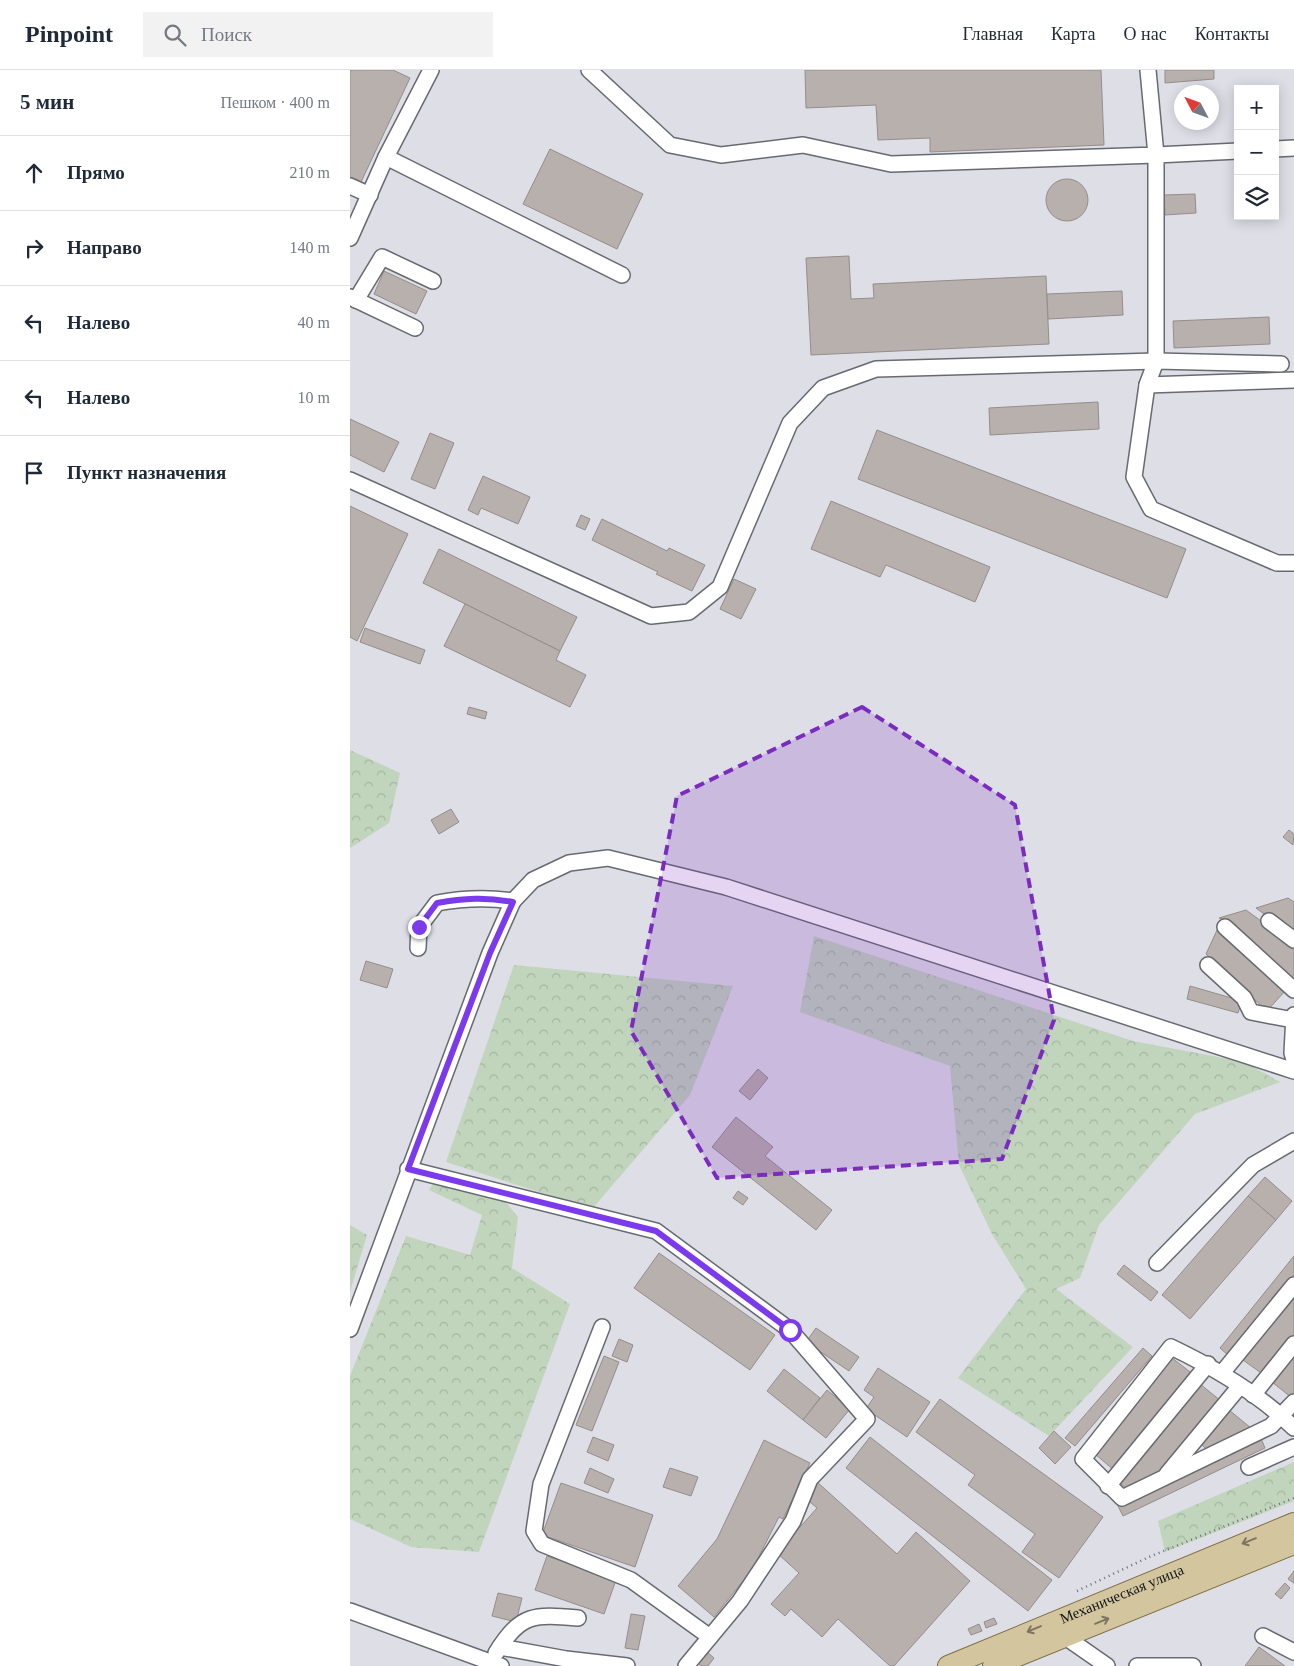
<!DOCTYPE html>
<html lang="ru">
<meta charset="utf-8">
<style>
body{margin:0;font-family:Georgia,serif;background:#f2f2f3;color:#1f2937}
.controls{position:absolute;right:15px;top:15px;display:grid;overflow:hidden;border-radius:0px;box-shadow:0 2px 12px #0003}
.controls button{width:45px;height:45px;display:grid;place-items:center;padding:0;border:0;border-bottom:1px solid #e0e1e3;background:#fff;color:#1f2937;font:25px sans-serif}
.compass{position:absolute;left:824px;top:15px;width:45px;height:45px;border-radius:50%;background:#fff;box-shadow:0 2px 12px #0003;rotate:311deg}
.stop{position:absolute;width:15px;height:15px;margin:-11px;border:4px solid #7c3aed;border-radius:50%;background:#fff}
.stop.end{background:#7c3aed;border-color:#fff;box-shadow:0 1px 5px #0008}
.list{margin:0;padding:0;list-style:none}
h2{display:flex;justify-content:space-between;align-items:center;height:65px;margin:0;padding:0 20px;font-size:21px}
h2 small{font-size:16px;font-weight:400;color:#747a83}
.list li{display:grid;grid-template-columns:32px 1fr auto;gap:15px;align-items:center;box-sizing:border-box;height:75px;padding:0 20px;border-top:1px solid #e0e1e3}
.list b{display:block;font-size:19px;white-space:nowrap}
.list em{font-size:16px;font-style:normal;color:#747a83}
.icon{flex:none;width:28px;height:28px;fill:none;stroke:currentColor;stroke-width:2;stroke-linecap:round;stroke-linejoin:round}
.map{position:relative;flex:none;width:944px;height:1596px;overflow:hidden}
header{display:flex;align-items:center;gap:30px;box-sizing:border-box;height:70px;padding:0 25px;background:#fff;border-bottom:1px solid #e0e1e3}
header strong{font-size:24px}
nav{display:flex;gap:28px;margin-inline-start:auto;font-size:18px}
.search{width:350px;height:45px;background:#f2f2f3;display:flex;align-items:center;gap:12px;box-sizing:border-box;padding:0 18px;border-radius:0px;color:#747a83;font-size:19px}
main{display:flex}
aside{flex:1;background:#fff}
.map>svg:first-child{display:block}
</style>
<header>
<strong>Pinpoint</strong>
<div class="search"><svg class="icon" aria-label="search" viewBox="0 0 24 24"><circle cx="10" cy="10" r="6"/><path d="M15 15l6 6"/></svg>Поиск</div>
<nav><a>Главная</a><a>Карта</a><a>О нас</a><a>Контакты</a></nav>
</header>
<main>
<aside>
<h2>5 мин<small>Пешком · 400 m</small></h2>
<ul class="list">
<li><svg class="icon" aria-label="ahead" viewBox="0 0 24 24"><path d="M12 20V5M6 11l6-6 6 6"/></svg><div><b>Прямо</b></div><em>210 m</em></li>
<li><svg class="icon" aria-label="right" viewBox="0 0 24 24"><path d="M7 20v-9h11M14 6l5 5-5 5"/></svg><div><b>Направо</b></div><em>140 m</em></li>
<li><svg class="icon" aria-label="left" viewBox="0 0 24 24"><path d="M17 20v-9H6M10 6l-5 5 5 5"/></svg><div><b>Налево</b></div><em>40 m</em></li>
<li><svg class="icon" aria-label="left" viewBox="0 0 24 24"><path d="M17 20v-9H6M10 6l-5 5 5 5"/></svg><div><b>Налево</b></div><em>10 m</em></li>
<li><svg class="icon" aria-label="arrive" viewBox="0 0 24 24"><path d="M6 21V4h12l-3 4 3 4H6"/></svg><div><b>Пункт назначения</b></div></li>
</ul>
</aside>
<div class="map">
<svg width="944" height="1596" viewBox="0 0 944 1596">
<defs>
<pattern id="forest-crowns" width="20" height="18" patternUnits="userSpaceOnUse" patternTransform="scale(1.25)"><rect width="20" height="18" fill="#c0d5bc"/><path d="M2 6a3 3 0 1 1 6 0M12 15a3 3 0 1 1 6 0" fill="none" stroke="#a4b6a1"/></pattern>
</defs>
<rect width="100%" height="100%" fill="#dddee6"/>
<!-- forest -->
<g fill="url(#forest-crowns)">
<polygon points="0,680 50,703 39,753 0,778"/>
<polygon points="464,866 783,971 894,992 930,1012 845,1044 749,1155 730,1208 706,1219 783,1277 699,1366 608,1308 676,1219 642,1164 609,1095 600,996 450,942"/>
<polygon points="164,895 383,916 340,1025 242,1139 96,1092"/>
<polygon points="92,1100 139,1112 168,1147 162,1198 220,1234 129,1482 61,1477 0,1449 0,1306 56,1166 120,1185 132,1145 79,1120"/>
<polygon points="0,1155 17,1165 0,1222"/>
<polygon points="944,1392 944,1431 815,1482 808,1451"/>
</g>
<!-- building -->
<g fill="#b8b0ac" stroke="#958d8a">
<polygon points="0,0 43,0 60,8 11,112 0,107"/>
<polygon points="455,0 751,0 754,75 580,82 580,68 528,70 526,35 456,38"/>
<polygon points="815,0 864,0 864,9 815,13"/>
<polygon points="200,79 293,124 267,179 173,134"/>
<circle cx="717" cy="130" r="21"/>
<polygon points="845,124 846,143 815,145 814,125"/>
<polygon points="499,186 501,229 524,228 523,214 696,206 699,274 461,285 456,188"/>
<polygon points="34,201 77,221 66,244 24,224"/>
<polygon points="772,221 773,245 698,249 697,224"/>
<polygon points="919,247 920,274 824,278 823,251"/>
<polygon points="748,332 749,359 640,365 639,338"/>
<polygon points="0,349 49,372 34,402 0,385"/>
<polygon points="527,360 836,479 817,528 508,409"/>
<polygon points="80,363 104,373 85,419 61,409"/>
<polygon points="133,406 180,427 168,454 131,438 128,445 118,440"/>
<polygon points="481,431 640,497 625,532 536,495 530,507 461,479"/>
<polygon points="0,436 58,464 7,571 0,567"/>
<polygon points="231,445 240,449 235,460 226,456"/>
<polygon points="252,449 317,481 319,478 355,495 342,521 306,504 308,502 242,470"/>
<polygon points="89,479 227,547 210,581 73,513"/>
<polygon points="384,509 406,519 391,549 370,539"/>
<polygon points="115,534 210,581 206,590 236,605 220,637 94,576"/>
<polygon points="15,558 75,580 70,594 10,572"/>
<polygon points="119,637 137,642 135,649 117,644"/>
<polygon points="101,739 109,752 89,764 81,750"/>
<polygon points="939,760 944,764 943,775 933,767"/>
<polygon points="938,828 944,832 944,866 906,838"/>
<polygon points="896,840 944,875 944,905 941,909 881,852 869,848"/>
<polygon points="868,858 935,921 917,941 856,884"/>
<polygon points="16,891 43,899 37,918 10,910"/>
<polygon points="840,916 892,931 888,943 837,929"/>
<polygon points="408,999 418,1008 400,1030 389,1021"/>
<polygon points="386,1047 423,1077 415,1086 482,1140 466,1160 362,1077"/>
<polygon points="915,1107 942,1131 926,1150 898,1126"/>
<polygon points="388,1121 398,1128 393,1135 383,1128"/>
<polygon points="898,1126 926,1150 840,1249 812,1225"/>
<polygon points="309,1183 425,1265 400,1300 284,1218"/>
<polygon points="944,1186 944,1208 879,1286 870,1278"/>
<polygon points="774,1195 808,1222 801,1231 767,1204"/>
<polygon points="944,1225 944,1268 914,1305 893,1290"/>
<polygon points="466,1258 509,1287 499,1301 456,1272"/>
<polygon points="269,1269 283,1275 277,1292 262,1286"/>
<polygon points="793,1278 802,1286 725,1376 715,1368"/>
<polygon points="944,1284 944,1325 942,1328 922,1312"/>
<polygon points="254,1286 269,1292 242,1361 226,1355"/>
<polygon points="822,1288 844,1305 765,1401 745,1384"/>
<polygon points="528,1298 580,1332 557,1367 516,1339 524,1327 514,1320"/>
<polygon points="434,1299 470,1328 453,1350 417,1321"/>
<polygon points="850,1314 871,1331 808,1406 777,1419 769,1412"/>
<polygon points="477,1320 500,1339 476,1368 453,1350"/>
<polygon points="590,1329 753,1447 709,1508 672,1482 685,1464 618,1415 625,1405 566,1362"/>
<polygon points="879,1340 901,1358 858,1381 850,1373"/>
<polygon points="704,1361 721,1377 705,1394 689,1378"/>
<polygon points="910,1366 915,1378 773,1446 767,1434"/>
<polygon points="243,1367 264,1375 258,1391 237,1382"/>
<polygon points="520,1367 702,1510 678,1541 496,1398"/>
<polygon points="414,1370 460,1393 433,1449 429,1447 402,1500 364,1547 328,1516 367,1469"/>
<polygon points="240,1398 264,1409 258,1423 234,1413"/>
<polygon points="320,1398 348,1407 341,1426 313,1417"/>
<polygon points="466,1411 547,1484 566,1462 620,1511 544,1596 540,1596 488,1549 472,1567 441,1539 435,1546 421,1534 449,1503 427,1483 467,1438 453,1426"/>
<polygon points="211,1413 303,1445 285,1497 192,1465"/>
<polygon points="197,1486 266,1510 254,1544 185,1520"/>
<polygon points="944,1501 944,1513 938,1509"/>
<polygon points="935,1513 940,1518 931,1529 925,1524"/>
<polygon points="148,1523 172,1528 166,1552 142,1546"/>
<polygon points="281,1544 295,1546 288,1580 275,1578"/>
<polygon points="644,1548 647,1554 636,1558 634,1552"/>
<polygon points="629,1554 632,1561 621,1565 618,1559"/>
<polygon points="909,1577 935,1596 895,1596"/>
<polygon points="357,1582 364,1588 358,1596 351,1596 348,1593"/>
</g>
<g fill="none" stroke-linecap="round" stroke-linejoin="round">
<defs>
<g id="minor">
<polyline points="239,0 320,75 371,85 453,75 541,94 806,85 798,0"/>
<polyline points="925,79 944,78"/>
<polyline points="888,81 806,85 806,291 797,315 784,407 801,439 927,493 944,493"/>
<polyline points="36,87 272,205"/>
<polyline points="0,116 20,125"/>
<polyline points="0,168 36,87 81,0"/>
<polyline points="0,227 65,258"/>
<polyline points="6,230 32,187 83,211"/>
<polyline points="797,315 944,310"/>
<polyline points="0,410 301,546 339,542 370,517 440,353 473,318 526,299 806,291 931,294"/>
<polyline points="919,851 944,870"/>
<polyline points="875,857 944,920"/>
<path d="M68 878 69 857 87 833C114 828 136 827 163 831L183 810 219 793 258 788 376 817 944 1001"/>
<polyline points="858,895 894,928 901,942 943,950"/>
<polyline points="944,945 942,983 944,990"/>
<polyline points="58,1099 306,1161 440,1260 517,1349 460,1409 443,1451 390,1531 336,1596"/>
<polyline points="807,1193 903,1095 944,1071"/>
<polyline points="252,1257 191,1414 184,1461 192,1474 281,1510 360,1567"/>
<polyline points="0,1259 140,883 163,831"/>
<polyline points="872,1303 944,1215"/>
<polyline points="903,1325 944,1274"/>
<path d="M944 1332 921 1356 772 1428 733 1389 821 1277C865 1298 909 1324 944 1358"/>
<polyline points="899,1397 944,1377"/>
<polyline points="817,1404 890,1316"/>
<polyline points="758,1416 858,1294"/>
<polyline points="0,1541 151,1596"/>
<polyline points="714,1566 757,1596"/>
<polyline points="913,1566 944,1582"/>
<polyline points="150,1577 216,1589 277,1596"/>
<path d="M146 1583C171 1543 184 1544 228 1548"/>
<polyline points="787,1596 843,1596"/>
</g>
<g id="major">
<path id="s1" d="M598 1596 944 1453"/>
<polyline points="643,1596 944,1474"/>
</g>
</defs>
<!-- minor casing -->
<use href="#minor" stroke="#686a71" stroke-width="18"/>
<!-- major casing -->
<use href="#major" stroke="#7d6e43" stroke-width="22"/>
<!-- path -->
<polyline stroke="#6e6f75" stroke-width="2.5" stroke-dasharray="1 4" stroke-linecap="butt" points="727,1521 799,1487 944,1428"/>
<!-- minor -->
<use href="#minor" stroke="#fff" stroke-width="15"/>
<!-- major -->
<use href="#major" stroke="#d3c59d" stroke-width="20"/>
</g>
<!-- one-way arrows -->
<defs><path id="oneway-shaft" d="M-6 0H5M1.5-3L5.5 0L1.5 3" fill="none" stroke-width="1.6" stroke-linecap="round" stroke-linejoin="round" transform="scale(1.25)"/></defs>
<g stroke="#7d7561">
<use href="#oneway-shaft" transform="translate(899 1471) rotate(158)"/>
<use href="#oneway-shaft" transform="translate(752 1551) rotate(-22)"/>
<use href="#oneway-shaft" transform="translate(684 1559) rotate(157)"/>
</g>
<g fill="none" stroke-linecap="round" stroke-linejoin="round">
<!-- route -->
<path stroke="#7c3aed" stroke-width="6" d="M69 857 87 833C114 828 136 827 163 832L140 883 58 1099 306 1161 440 1260"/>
</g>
<!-- marked area -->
<path fill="#7b2cbf" fill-opacity="0.2" stroke="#7b2cbf" stroke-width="4" stroke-dasharray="10 6" stroke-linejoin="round" d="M512 637 665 735 704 950 652 1089 367 1108 281 961 327 726Z"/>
<g text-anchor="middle" stroke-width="4.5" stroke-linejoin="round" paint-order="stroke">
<!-- street labels -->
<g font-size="15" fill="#131417" stroke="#fff">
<text dy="5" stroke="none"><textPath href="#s1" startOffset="188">Механическая улица</textPath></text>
</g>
</g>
</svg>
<div class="controls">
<button>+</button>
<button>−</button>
<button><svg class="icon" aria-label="layers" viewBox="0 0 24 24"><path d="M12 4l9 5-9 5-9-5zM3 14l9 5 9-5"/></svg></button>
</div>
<svg class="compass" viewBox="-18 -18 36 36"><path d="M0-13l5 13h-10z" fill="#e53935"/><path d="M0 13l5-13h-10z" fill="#747a83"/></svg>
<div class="stop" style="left:440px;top:1260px"></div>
<div class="stop end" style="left:69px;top:857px"></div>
</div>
</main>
